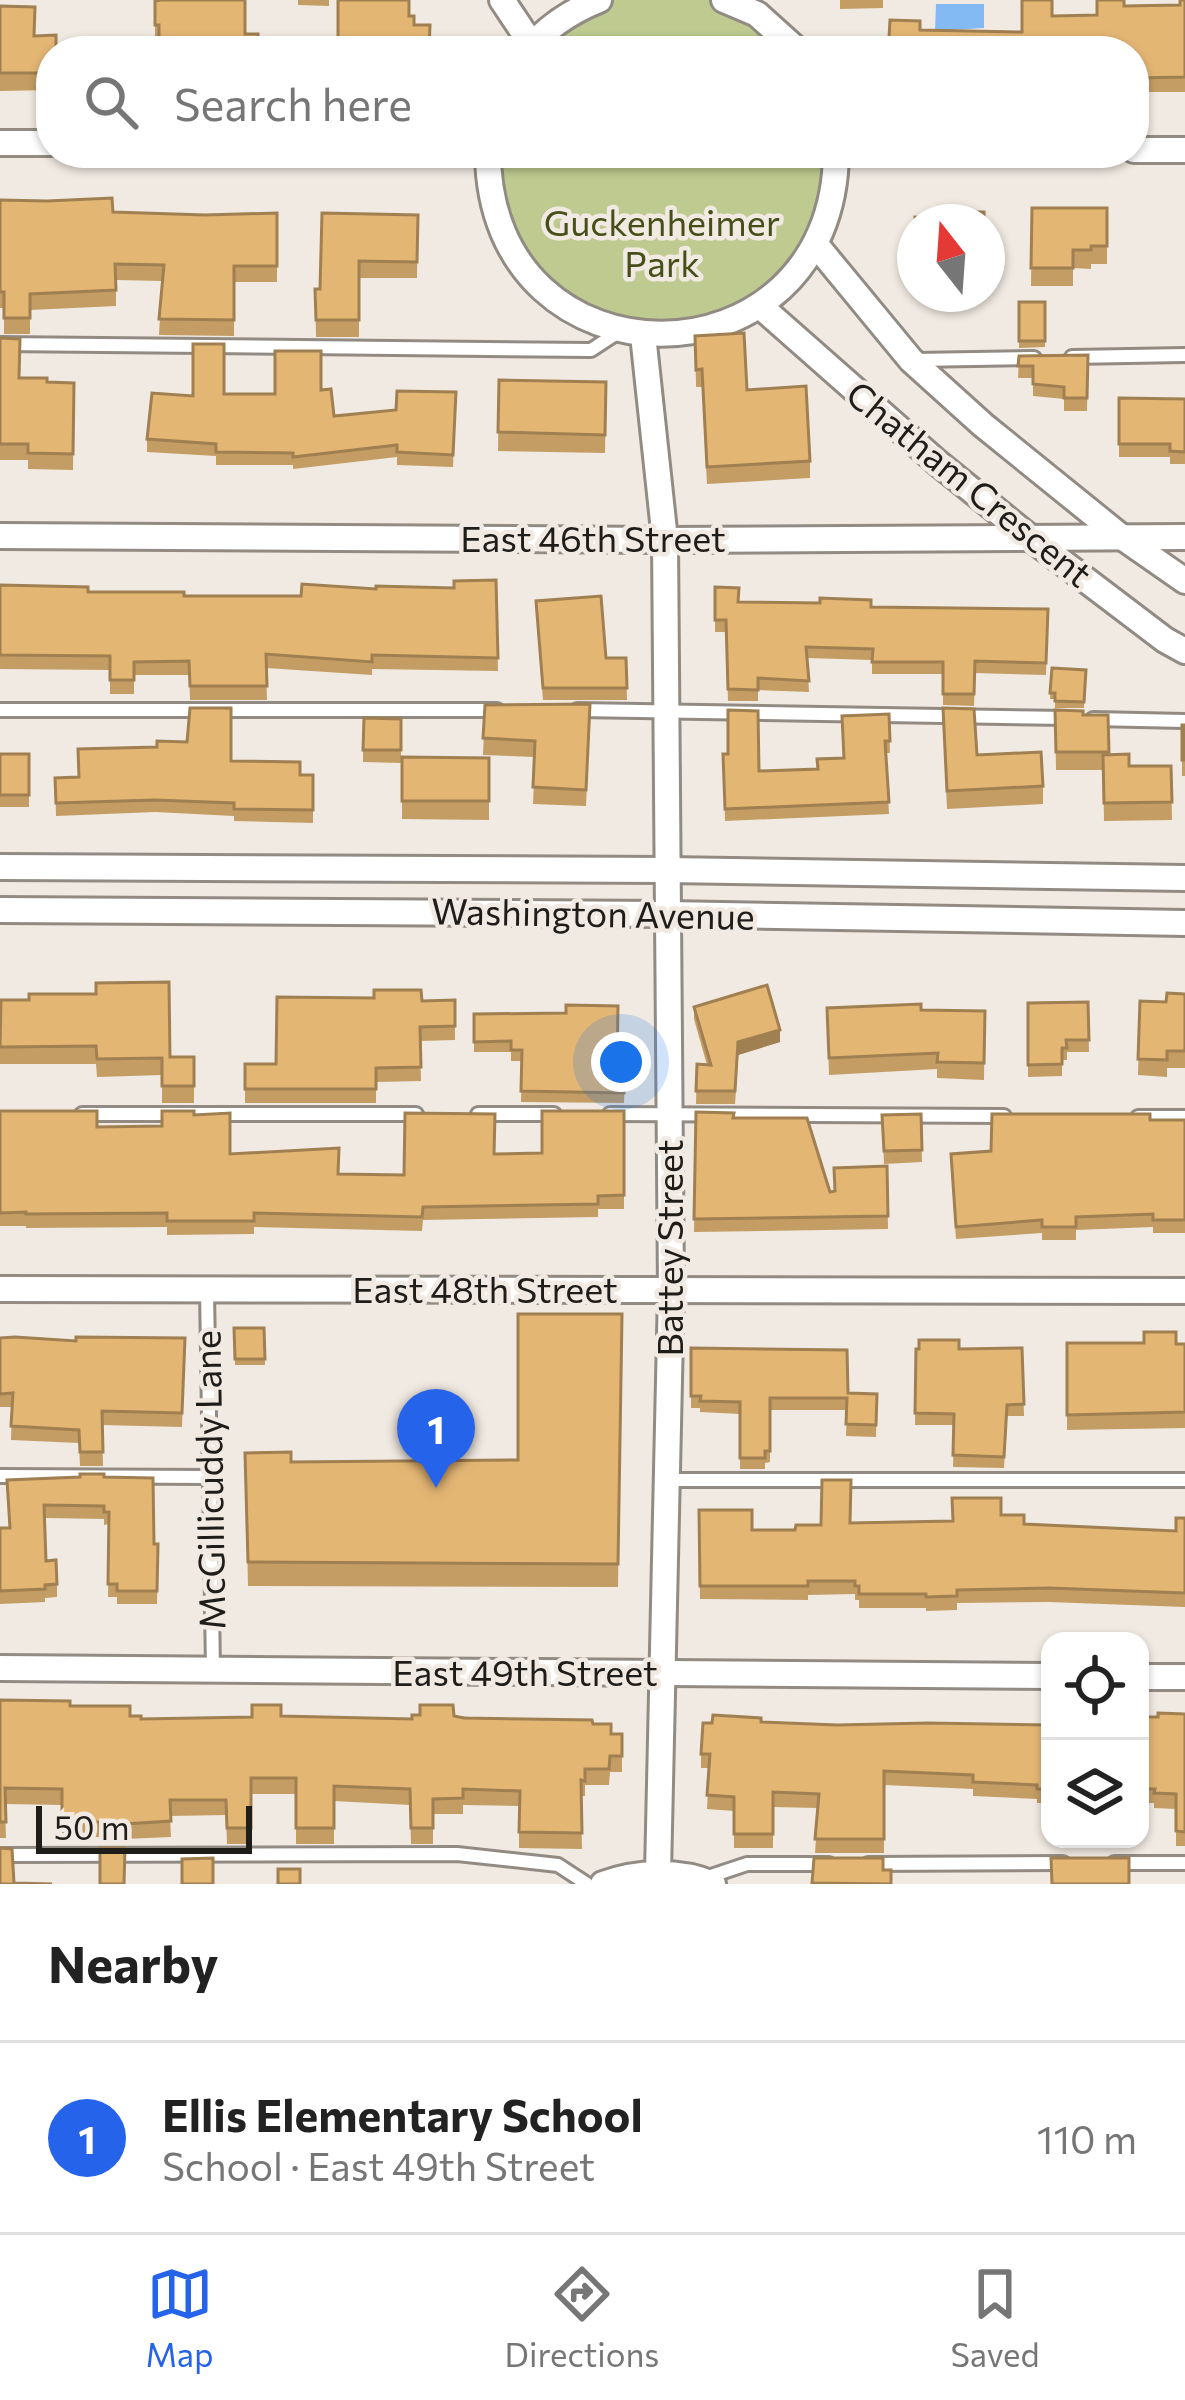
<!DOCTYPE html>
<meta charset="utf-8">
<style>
body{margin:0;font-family:Commissioner,sans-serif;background:#f2f2f2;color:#222}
.controls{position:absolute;right:36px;bottom:36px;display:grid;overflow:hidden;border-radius:24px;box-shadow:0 3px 9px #0004}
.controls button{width:108px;height:108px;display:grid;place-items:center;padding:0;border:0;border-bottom:3px solid #e0e0e0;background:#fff;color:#222;font:60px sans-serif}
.compass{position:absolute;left:897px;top:204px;width:108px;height:108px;border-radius:50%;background:#fff;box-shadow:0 3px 9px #0004;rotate:343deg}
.scale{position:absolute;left:36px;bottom:30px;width:216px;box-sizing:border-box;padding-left:12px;border:6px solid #1f1d1a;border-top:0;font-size:33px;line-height:42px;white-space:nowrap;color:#1f1d1a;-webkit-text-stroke:9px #f1eae2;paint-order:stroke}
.you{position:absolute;left:621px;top:1062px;width:42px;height:42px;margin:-30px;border:9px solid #fff;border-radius:50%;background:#1a73e8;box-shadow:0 0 0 18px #1a73e833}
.badge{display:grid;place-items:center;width:78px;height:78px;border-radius:50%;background:#2563eb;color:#fff;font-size:39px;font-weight:700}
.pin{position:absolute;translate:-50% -99px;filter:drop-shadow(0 3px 6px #0008)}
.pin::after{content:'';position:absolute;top:63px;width:42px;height:36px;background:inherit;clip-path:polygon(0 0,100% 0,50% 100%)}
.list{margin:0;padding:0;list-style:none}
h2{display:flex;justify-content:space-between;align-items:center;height:156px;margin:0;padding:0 48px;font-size:51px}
h2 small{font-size:39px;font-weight:400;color:#767676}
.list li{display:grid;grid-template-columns:78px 1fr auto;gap:36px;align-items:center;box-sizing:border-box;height:192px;padding:0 48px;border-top:3px solid #e0e0e0}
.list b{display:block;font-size:45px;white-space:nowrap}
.list p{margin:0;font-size:39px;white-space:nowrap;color:#767676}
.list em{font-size:39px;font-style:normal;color:#767676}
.icon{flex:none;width:66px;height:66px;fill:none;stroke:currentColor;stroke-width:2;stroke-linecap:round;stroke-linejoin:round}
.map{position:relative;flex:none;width:1185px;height:1884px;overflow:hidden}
.search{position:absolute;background:#fff;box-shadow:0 3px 9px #0004;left:36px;right:36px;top:36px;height:132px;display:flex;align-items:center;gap:30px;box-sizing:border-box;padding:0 42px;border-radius:48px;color:#767676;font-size:45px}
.sheet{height:348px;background:#fff}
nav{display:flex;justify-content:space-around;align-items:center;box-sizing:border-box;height:168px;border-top:3px solid #e0e0e0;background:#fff;font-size:33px;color:#767676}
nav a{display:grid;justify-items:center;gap:6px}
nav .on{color:#2563eb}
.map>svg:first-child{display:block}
</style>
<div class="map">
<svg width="1185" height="1884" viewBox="0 0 1185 1884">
<rect width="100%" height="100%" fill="#f1eae2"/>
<!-- green -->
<g fill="#beca90">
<polygon points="599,0 724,0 798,51 528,51"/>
<polygon points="488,153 836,153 830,209 760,306 620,331 514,255"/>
</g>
<!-- water -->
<polygon fill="#84baf3" points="936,4 984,4 984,28 935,31"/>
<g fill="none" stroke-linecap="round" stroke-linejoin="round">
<defs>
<g id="service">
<polyline points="0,344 591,350 620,331"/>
<polyline points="1072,357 1185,355"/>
<polyline points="916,360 1034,358"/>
<polyline points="0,710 497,710"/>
<polyline points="577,710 1067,718"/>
<polyline points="1093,719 1185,721"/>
<polyline points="82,1114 416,1114"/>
<polyline points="478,1114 554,1114"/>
<polyline points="610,1114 1004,1116"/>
<polyline points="1138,1117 1185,1117"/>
<polyline points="207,1290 213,1669"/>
<polyline points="0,1476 211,1477"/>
<polyline points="668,1480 1185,1480"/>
<polyline points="0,1855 457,1854 558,1865 587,1884"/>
<polyline points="1114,1863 1185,1863"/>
<polyline points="868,1864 1063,1863"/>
<polyline points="708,1877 747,1864 829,1864"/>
</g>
<g id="minor">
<polyline points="502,0 532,45"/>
<polyline points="724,0 757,14 798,51"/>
<path d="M528 51C546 27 572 11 599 0"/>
<polyline points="0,143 51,143"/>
<polyline points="1134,150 1185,150"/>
<path d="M488 153C489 395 834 393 836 153"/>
<polyline points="817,246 911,360 983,425 1119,535 1185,581"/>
<polyline points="760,306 938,463 1028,536 1165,640 1185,651"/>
<polyline points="643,335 665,540 671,1291 658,1873"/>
<polyline points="0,536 665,540 1185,537"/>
<polyline points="0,867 667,870 1185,878"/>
<polyline points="0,910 667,914 1185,923"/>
<polyline points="0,1289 1185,1291"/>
<polyline points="0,1668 1050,1676"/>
<polyline points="1140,1677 1185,1677"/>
<path d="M603 1884C637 1871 679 1870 713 1884"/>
</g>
</defs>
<!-- service casing -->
<use href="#service" stroke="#918b83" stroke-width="18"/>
<!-- minor casing -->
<use href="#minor" stroke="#918b83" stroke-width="30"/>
<!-- service -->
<use href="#service" stroke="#fff" stroke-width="12"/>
<!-- minor -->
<use href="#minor" stroke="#fff" stroke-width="24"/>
</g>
<!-- wall -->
<g fill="#c49d64">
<polygon points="298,0 329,0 329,6 298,5"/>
<polygon points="840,0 883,0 883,8 840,9"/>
<polygon points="1185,0 1185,92 1134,92 1134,51 889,38 920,30 1022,32 1052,16 1097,15 1124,6 1180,5"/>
<polygon points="155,1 245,34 155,42"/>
<polygon points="0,6 51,51 51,90 0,91"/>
<polygon points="0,200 113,212 205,215 277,213 277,282 234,282 234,336 159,335 162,281 116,280 116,306 30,310 30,334 4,334 4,308 0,308"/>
<polygon points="1032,208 1107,208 1107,264 1091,264 1091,269 1073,268 1073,286 1031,286"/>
<polygon points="418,215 417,278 359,278 359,337 316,337 315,289 320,289"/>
<polygon points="1019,302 1045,302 1045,347 1019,348"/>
<polygon points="695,336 747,390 810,461 810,478 707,484 702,387 696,387"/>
<polygon points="0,338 19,378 47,382 74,383 73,470 28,469 28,460 0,460"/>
<polygon points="1088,355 1087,411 1064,411 1064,399 1033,396 1033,378 1018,378 1019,356"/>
<polygon points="499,380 606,382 605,453 498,451"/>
<polygon points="321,390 334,416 396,410 456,392 453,467 397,465 397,457 293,469 293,465 216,465 216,456 147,452 147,439 193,396 275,394"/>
<polygon points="1119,398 1185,399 1185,464 1170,464 1170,457 1119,457"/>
<polygon points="496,580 498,671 372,669 372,675 266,668 267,700 190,700 189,675 134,675 134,694 110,694 110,670 0,669 0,585 88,592 184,596 301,596 376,589 454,588"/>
<polygon points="715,587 739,602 871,607 1048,609 1046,675 975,673 974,706 943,705 943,674 872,674 872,660 807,658 809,692 758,690 758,701 728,701 726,632 715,632"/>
<polygon points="536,612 606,658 626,658 627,700 543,700"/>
<polygon points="1052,668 1086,670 1084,708 1055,708 1055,699 1050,699"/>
<polygon points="485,705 590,721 586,806 533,804 535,757 483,755"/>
<polygon points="1055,710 1083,715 1108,715 1109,754 1129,766 1171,766 1172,820 1104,821 1103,770 1056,770"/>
<polygon points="889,714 890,753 886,753 889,814 725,821 723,754 728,754 759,771 818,769 843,758"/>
<polygon points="401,719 401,763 363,762 363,750"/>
<rect x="1182" y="725" width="3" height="51"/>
<polygon points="943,726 977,755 1043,786 1043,804 947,809"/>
<rect x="0" y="754" width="29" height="53"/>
<polygon points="402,757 489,758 489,820 402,819"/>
<polygon points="231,761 300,775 313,775 313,823 234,821 234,816 155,812 56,816 55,778 78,777"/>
<polygon points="1185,994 1185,1068 1167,1068 1167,1077 1138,1075 1140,1001 1166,1002"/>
<polygon points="455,1000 455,1040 420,1041 421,1081 376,1082 376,1103 245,1103 245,1064 276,1064 422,1001"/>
<polygon points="1088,1002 1089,1052 1067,1052 1067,1060 1062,1060 1062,1076 1028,1077 1028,1003"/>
<polygon points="694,1007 780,1042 738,1055 735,1104 696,1104 697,1064 707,1065 694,1019"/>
<polygon points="0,1008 170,1057 194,1057 194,1103 162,1103 162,1075 97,1077 96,1064 0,1064"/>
<polygon points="827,1008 985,1011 984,1080 937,1078 937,1069 829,1075"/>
<polygon points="474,1014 617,1068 625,1068 624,1103 521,1102 522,1061 511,1061 511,1052 474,1052"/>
<polygon points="0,1111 97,1127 162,1126 194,1115 230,1154 338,1174 404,1175 494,1154 542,1153 624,1111 624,1209 598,1209 598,1217 423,1220 422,1231 254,1227 254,1234 167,1235 167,1227 26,1228 26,1226 0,1226"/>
<polygon points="696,1112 733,1118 830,1192 887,1166 888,1229 694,1232"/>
<polygon points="921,1114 922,1162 884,1164 882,1115"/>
<polygon points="1150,1120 1185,1120 1185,1233 1153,1233 1153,1227 1076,1230 1076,1240 1042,1240 1042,1233 956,1239 951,1167 991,1151"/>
<polygon points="622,1314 618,1587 248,1586 245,1453 291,1462 518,1460"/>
<polygon points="234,1328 264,1328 265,1365 235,1365"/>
<polygon points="0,1338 76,1341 185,1338 182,1427 102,1425 103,1466 80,1466 79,1443 11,1440 12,1407 0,1407"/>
<polygon points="1067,1343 1185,1344 1185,1428 1067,1430"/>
<polygon points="691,1348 848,1393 877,1394 876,1437 846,1436 847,1410 770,1410 770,1462 765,1463 765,1469 740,1469 740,1414 700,1412 700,1408 691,1408"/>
<polygon points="1022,1348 1024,1416 1007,1416 1004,1468 953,1467 954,1425 915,1425 916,1349"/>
<polygon points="104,1477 154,1544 158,1544 157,1604 117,1604 117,1597 108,1597 109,1524 104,1525 104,1519 45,1518 46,1561 57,1584 57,1597 45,1598 45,1602 0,1604 0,1528 9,1528 7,1480"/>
<polygon points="699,1510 752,1530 795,1530 821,1525 850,1523 952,1521 1001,1515 1024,1524 1176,1531 1185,1518 1185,1607 1049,1602 957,1603 957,1610 926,1611 926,1608 859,1608 859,1600 855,1600 855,1594 808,1595 808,1600 700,1599"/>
<polygon points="0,1700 70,1706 141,1719 281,1716 412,1719 454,1716 593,1724 611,1734 622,1734 622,1772 610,1772 609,1785 585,1785 585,1796 581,1796 582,1849 519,1848 519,1806 463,1805 463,1814 433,1814 433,1844 411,1844 410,1805 334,1801 334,1844 296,1844 296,1794 251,1794 251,1844 227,1844 226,1815 170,1816 171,1837 125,1839 125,1844 100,1844 100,1837 62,1838 62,1805 5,1804 6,1838 0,1838"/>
<polygon points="1185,1714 1185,1846 1176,1846 1176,1809 1154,1808 1154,1803 1140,1803 1140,1717"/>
<polygon points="1050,1715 1050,1803 1037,1803 1037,1799 973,1796 973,1789 884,1785 884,1853 815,1853 818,1808 773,1807 773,1848 734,1848 734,1811 707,1809 709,1768 701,1768 701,1754 761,1722 837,1725 1050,1725"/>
</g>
<!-- shaded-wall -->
<polygon fill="#a07f51" points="780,1030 780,1042 738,1055 735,1104 738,1042"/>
<!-- building -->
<g fill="#e4b674" stroke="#a07f51" stroke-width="3">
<polygon points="161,0 245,0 245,34 258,34 258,51 159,51 159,25 155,25 155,1"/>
<polygon points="338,0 409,0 409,16 414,16 414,25 430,25 429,51 338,51"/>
<polygon points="1022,0 1052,0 1052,16 1097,15 1097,0 1124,0 1124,6 1180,5 1180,0 1185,0 1185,77 1134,78 1134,51 874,51 874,38 889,38 890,20 920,21 920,30 1022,32"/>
<polygon points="0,6 35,7 34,36 56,35 56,51 51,51 51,73 0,73"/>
<polygon points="112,198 113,212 205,215 277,213 277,266 234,266 234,320 159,319 164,265 115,264 116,290 30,294 30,318 4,318 4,292 0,292 0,200 47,201"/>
<polygon points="1032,208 1107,208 1107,246 1091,246 1091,250 1073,250 1073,268 1031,268"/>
<polygon points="928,212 984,212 984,222 915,222 915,217 928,218"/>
<polygon points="322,213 418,215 417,262 359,261 359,320 316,320 315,289 320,289"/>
<rect x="1019" y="302" width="26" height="39"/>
<polygon points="744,333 747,390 806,386 810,461 707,467 702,369 696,370 695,336"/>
<polygon points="0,338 20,339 19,378 47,378 47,382 74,383 73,454 28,453 28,444 0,444"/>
<polygon points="193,344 224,344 224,394 275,394 275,351 321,351 321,390 331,389 334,416 396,410 397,391 456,392 453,455 397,452 397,445 293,457 293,453 216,452 216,444 147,439 152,393 193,396"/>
<polygon points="1088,355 1087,398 1064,398 1064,387 1033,384 1033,366 1018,366 1019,356"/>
<polygon points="499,380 606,382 605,435 498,432"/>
<polygon points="1119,398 1185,399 1185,452 1170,451 1170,444 1119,444"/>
<polygon points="496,580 498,658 372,655 372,662 266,654 267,686 190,686 189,661 134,662 134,680 110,680 110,656 0,655 0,585 88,587 88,592 184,592 184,596 301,596 302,584 376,589 376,586 454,588 454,581"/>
<polygon points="715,587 739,588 738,602 820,603 820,598 871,600 871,607 1048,609 1046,663 975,661 974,694 943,694 943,662 872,662 873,649 806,647 809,681 758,678 758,690 728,689 726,620 715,620"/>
<polygon points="601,596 606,658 626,658 627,688 543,688 536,601"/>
<polygon points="1052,668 1086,670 1084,702 1055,701 1055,693 1050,693"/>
<polygon points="590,704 586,790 533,787 535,741 483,738 485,705"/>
<polygon points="190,708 231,708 231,761 300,762 300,775 313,775 313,810 234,809 234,803 155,800 56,803 55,778 79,777 78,749 157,747 157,741 187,742"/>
<polygon points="943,708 974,709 977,755 1041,752 1043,786 947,791"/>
<polygon points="728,710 758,711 759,771 818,769 817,759 844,758 842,716 889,714 890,741 885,741 889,802 725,809 723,754 728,754"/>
<polygon points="1055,710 1083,711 1083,715 1108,715 1109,752 1056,752"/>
<polygon points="364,718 401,719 401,750 363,750"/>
<rect x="1182" y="725" width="3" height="35"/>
<rect x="0" y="754" width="29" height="41"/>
<polygon points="1129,754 1129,766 1171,766 1172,802 1104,803 1103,755"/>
<polygon points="402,757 489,758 489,801 402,801"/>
<polygon points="169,982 170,1057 194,1057 194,1086 162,1086 162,1058 97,1059 96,1046 0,1047 1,1000 29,1000 29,994 96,994 96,983"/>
<polygon points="767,985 780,1030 738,1042 735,1091 696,1091 697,1064 711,1065 694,1007"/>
<polygon points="374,990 421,990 422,1001 455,1000 455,1026 420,1027 421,1067 376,1068 376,1089 245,1089 245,1064 276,1064 277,997 374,998"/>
<polygon points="1167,993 1185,994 1185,1051 1167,1051 1167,1060 1138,1059 1140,1001 1166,1002"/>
<polygon points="1088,1002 1089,1040 1066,1040 1067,1048 1062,1048 1062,1064 1028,1065 1028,1003"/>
<polygon points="921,1004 921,1010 985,1011 984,1063 937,1062 938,1053 829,1058 827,1008"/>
<polygon points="566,1005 618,1006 617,1068 625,1068 624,1093 521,1091 522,1050 511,1050 511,1041 474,1042 474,1014 566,1013"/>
<polygon points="0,1111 97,1111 97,1127 162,1126 162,1111 194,1111 194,1115 230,1113 230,1154 339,1148 338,1174 404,1175 405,1113 495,1114 494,1154 542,1153 542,1111 624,1111 624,1195 598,1196 598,1204 423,1207 422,1217 254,1213 254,1221 167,1221 167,1213 26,1214 26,1212 0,1213"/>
<polygon points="696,1112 734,1113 733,1118 807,1118 830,1192 835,1191 834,1168 887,1166 888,1216 694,1219"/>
<polygon points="921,1114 922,1150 884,1151 882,1115"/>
<polygon points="992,1114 1150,1114 1150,1120 1185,1120 1185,1220 1153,1220 1153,1214 1076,1217 1076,1227 1042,1227 1042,1220 956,1227 951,1154 991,1151"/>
<polygon points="518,1314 622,1314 618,1564 248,1562 245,1453 291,1452 291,1462 518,1460"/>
<polygon points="234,1328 264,1328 265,1359 235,1359"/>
<polygon points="1144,1332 1176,1332 1176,1344 1185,1344 1185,1412 1067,1415 1067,1343 1144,1343"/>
<polygon points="15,1337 76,1341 76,1337 185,1338 182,1413 102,1411 103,1452 80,1452 79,1430 11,1426 13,1393 0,1394 0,1338"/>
<polygon points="919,1340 959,1340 959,1349 1022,1348 1024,1404 1007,1405 1004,1457 953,1455 954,1414 915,1413 916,1349 919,1349"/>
<polygon points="691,1348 847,1350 848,1393 877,1394 876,1425 846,1424 847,1398 770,1398 770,1451 765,1451 765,1458 740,1458 740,1402 700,1401 701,1396 691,1396"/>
<polygon points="80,1474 104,1474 104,1477 153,1478 154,1544 158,1544 157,1591 117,1591 117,1584 108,1584 109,1512 104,1512 104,1506 44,1505 46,1561 56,1560 57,1584 45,1585 45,1589 0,1591 0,1528 10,1528 7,1480 80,1477"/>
<polygon points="822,1480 851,1480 850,1523 953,1521 952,1498 1001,1498 1001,1515 1024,1515 1024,1524 1176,1531 1176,1518 1185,1518 1185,1593 1049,1588 957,1590 957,1596 926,1597 926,1594 859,1594 859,1586 855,1586 855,1581 808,1581 808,1586 700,1586 699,1510 752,1510 752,1530 795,1530 796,1525 821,1525"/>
<polygon points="0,1700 70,1701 70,1706 130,1706 130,1716 141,1716 141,1719 252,1717 252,1705 281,1705 281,1716 412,1719 412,1715 420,1715 420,1705 453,1705 454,1716 464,1718 592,1720 593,1724 611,1724 611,1734 622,1734 622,1756 610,1756 609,1769 585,1769 585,1781 581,1780 582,1833 519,1832 520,1791 463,1789 463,1798 433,1799 433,1828 411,1828 410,1789 334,1786 334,1828 296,1828 296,1778 251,1778 251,1828 227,1828 226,1800 170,1800 171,1821 125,1824 125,1829 100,1829 100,1822 62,1822 62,1789 5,1788 6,1822 0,1822"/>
<polygon points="1158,1713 1185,1714 1185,1832 1176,1831 1176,1794 1154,1793 1155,1789 1140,1789 1140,1717 1158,1717"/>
<polygon points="713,1715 761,1718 761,1722 837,1725 928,1723 1050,1725 1050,1715 1050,1789 1037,1789 1037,1785 973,1782 973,1775 884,1771 884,1839 815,1839 819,1794 773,1792 773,1834 734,1834 734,1797 707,1795 710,1754 701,1754 703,1723 712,1723"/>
<polygon points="0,1848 12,1849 14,1883 52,1884 0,1884"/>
<polygon points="100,1848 125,1848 124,1884 100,1884"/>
<polygon points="213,1858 213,1884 182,1884 182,1859"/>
<polygon points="814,1858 883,1858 883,1870 891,1870 891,1884 812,1883"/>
<polygon points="1051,1858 1129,1858 1129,1884 1052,1884"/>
<rect x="278" y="1869" width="22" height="15"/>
</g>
<g text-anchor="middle" stroke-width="9" stroke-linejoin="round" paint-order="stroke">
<!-- park labels -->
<g font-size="36" fill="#464f18" stroke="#f1eae2">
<text x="662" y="236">Guckenheimer<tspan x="662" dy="41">Park</tspan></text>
</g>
<!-- street labels -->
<g font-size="36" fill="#1f1d1a" stroke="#f1eae2">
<text transform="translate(969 484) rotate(39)" y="13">Chatham Crescent</text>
<text x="593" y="552">East 46th Street</text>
<text transform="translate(593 914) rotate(1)" y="13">Washington Avenue</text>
<text transform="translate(670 1248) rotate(-90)" y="13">Battey Street</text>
<text x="485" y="1303">East 48th Street</text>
<text transform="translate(210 1480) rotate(-91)" y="13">McGillicuddy Lane</text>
<text x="525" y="1686">East 49th Street</text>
</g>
</g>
</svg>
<div class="controls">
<button><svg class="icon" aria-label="locate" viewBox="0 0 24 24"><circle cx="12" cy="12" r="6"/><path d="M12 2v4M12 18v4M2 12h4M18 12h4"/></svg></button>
<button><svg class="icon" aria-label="layers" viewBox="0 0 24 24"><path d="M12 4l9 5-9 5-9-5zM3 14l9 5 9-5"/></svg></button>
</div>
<svg class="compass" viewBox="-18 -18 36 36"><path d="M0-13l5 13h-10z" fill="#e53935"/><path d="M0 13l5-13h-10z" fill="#767676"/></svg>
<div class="scale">50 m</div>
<div class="you"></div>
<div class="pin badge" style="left:436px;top:1488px">1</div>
<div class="search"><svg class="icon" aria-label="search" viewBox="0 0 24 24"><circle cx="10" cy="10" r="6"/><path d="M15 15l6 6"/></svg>Search here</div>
</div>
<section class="sheet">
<h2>Nearby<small></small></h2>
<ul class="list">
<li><span class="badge">1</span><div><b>Ellis Elementary School</b><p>School · East 49th Street</p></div><em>110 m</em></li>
</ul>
</section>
<nav>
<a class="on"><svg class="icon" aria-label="map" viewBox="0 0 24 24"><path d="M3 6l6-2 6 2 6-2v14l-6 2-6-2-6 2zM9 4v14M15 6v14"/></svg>Map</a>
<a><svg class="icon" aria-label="directions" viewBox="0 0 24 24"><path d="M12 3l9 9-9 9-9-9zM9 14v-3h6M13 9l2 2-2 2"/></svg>Directions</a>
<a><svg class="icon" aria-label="saved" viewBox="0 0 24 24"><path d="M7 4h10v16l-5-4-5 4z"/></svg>Saved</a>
</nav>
